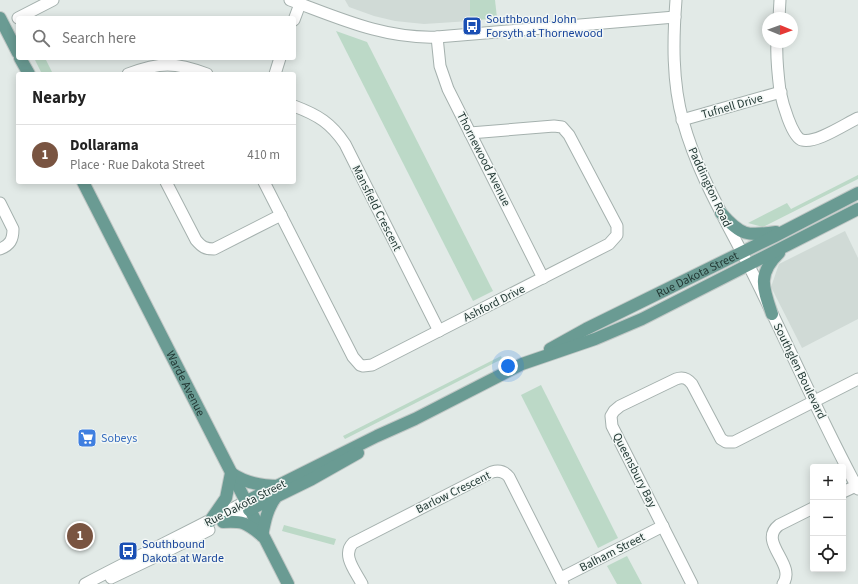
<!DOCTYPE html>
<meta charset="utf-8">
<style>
body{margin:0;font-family:"Source Sans 3",sans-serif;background:#f2f2f2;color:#222}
.controls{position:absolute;right:12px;bottom:12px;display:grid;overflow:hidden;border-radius:4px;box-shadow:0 2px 10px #0003}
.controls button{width:36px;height:36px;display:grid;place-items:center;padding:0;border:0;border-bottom:1px solid #e0e0e0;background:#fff;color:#222;font:20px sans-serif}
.compass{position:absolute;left:762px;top:12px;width:36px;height:36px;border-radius:50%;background:#fff;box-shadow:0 2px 10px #0003;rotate:91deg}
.you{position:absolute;left:508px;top:366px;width:14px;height:14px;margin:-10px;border:3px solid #fff;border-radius:50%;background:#1a73e8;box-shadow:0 0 0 6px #1a73e833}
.badge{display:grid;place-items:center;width:26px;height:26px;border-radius:50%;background:#795441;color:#fff;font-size:13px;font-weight:700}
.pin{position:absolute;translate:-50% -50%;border:2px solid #fff;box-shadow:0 1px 4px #0006}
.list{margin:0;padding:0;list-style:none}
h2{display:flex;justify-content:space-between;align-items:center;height:52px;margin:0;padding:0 16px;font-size:17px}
h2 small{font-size:13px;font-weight:400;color:#767676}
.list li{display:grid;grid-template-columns:26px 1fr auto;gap:12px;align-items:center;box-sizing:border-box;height:60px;padding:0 16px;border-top:1px solid #e0e0e0}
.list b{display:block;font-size:15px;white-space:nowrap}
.list p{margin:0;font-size:13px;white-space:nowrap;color:#767676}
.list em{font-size:13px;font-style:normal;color:#767676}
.icon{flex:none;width:22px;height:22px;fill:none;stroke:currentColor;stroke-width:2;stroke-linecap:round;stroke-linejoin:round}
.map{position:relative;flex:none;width:858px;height:584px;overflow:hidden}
.search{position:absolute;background:#fff;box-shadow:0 2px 10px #0003;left:16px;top:16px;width:280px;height:44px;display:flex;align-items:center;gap:10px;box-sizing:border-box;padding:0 14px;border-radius:4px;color:#767676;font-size:15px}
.panel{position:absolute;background:#fff;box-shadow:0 2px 10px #0003;left:16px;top:72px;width:280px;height:112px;border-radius:4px}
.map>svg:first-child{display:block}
</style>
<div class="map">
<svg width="858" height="584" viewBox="0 0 858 584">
<rect width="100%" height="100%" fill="#e2eae7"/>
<!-- built -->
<g fill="#d0dad6">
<polygon points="345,0 470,0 470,21 424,24 395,21 374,16 349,7"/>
<polygon points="845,231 858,258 858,319 802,348 771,287 779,264"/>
</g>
<!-- green -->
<g fill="#bcd9c7">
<polygon points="470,0 495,0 497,18 470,21"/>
<polygon points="336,31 367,42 493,291 473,301"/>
<polygon points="34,58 45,58 53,74 42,74"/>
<polygon points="858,175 858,179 763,227 748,223 787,203 791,209"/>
<polygon points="501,356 502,359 345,439 343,436"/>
<polygon points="541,385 618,538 598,548 521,395"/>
<polygon points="284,525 336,539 334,545 330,544 282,531"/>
<polygon points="627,556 642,584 617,584 607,566"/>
</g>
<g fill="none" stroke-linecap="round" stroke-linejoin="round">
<defs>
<g id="minor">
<path d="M290 0C339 18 384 39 437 37L675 17"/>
<path d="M676 0C673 39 672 82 683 121 698 176 728 224 753 274 789 346 820 419 858 489"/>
<polyline points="18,18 53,0"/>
<polyline points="779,18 780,0"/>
<polyline points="294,20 300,4"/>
<polyline points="437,37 440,66 448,89 543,278"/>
<path d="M777 42C776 58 778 75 780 91 782 101 792 138 802 140 816 144 845 124 858 118"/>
<path d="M128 74C160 62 175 62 207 74"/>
<polyline points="275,74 280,58"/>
<path d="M294 106C318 115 331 123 345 144L439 331"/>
<polyline points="682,120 781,92"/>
<path d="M166 182 196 240C202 247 205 249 214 249L281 215"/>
<polyline points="264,182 353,357 360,365 363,366 372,365 609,244 617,235 617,226 569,135 562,127 554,126 470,133"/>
<path d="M0 203 13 229C13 240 10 245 0 249"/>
<polyline points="843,492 858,485"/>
<polyline points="224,522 249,510"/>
<polyline points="111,578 155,557 209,530"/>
<polyline points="561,578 663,526"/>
<path d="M85 584C138 556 192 530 245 502"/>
<path d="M362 584C356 572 341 555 353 543L492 472C499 470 505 472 509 477L563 584"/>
<path d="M692 584 612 426 611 416 614 411 620 406 676 379C684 376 688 379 692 384L721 439 726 442H734L858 379"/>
<path d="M783 584C797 564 757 542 779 525L813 508"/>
</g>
<g id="major">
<polyline points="0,18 18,53"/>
<polyline points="20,58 29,74"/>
<path id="s1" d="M83 182 288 584"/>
<path d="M721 213C741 236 747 236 776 232"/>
<path d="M772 314C763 288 757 274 779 253"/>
<path id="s2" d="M550 349 586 329 775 236 858 193"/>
<path d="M231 473C245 483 261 486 279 486"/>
<polyline points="245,502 377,436 415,419 522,364 595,339 642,319 858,209"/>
<polyline points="249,510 312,479 358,453"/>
<polyline points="210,521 226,498 231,473"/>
<path d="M223 522C242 521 245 522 260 534"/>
<path d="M262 536C265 521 267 509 276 497"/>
</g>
</defs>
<!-- minor casing -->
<use href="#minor" stroke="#a5b1ae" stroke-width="13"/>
<!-- major casing -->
<use href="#major" stroke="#c1c8c6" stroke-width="14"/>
<!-- minor -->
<use href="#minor" stroke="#fff" stroke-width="11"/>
<!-- major -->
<use href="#major" stroke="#6a9b93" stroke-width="12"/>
</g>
<!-- icons -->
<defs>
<symbol id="bus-square" viewBox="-11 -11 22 22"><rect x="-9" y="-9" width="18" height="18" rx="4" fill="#1a4fb4" stroke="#f2f7f5"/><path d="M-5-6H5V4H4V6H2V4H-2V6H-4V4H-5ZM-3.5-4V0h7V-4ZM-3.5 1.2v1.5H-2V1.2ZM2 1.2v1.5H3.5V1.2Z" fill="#fff"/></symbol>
<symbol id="supermarket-square" viewBox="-11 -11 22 22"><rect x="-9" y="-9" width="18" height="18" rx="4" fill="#3f7fe0" stroke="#f2f7f5"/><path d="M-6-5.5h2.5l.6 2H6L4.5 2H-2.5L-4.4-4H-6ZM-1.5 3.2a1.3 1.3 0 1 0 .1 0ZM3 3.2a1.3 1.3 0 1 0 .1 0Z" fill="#fff"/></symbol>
</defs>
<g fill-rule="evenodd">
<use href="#bus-square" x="461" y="15" width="22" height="22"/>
<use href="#supermarket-square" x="76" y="427" width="22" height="22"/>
<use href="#bus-square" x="117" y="540" width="22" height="22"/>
</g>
<g text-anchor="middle" stroke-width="3" stroke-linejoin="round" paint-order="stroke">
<!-- transit labels -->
<g font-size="12" fill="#164399" stroke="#f2f7f5" text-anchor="start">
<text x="486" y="23">Southbound John<tspan x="486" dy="14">Forsyth at Thornewood</tspan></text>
<text x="142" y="548">Southbound<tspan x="142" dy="14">Dakota at Warde</tspan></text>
</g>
<!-- street labels -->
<g font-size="12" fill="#233935" stroke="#f2f7f5">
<text transform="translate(732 106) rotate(-16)" y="4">Tufnell Drive</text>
<text transform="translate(484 159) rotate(63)" y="4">Thornewood Avenue</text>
<text transform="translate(710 187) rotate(65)" y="4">Paddington Road</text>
<text transform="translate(377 208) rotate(63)" y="4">Mansfield Crescent</text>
<text dy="4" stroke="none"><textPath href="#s2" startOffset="165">Rue Dakota Street</textPath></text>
<text transform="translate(494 303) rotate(-27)" y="4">Ashford Drive</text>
<text transform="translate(800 371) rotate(64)" y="4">Southglen Boulevard</text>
<text dy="4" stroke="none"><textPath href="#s1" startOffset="226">Warde Avenue</textPath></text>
<text transform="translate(635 470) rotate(63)" y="4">Queensbury Bay</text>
<text transform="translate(453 492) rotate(-26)" y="4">Barlow Crescent</text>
<text transform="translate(245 503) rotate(-27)" y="4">Rue Dakota Street</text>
<text transform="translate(612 552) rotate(-27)" y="4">Balham Street</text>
</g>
<!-- shop labels -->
<g font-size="12" fill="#366cbe" stroke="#f2f7f5" text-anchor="start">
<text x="101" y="442">Sobeys</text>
</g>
</g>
</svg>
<div class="controls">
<button>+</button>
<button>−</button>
<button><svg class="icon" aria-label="locate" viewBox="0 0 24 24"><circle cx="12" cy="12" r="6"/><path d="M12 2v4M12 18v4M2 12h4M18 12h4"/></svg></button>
</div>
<svg class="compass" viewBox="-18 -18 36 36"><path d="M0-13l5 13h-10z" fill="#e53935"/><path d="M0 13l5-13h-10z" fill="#767676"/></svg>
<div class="you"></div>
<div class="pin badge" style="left:80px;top:536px">1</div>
<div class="search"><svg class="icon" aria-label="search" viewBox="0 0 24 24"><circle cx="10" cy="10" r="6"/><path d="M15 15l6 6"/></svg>Search here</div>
<section class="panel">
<h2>Nearby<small></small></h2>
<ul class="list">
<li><span class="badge">1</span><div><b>Dollarama</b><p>Place · Rue Dakota Street</p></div><em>410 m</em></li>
</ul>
</section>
</div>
